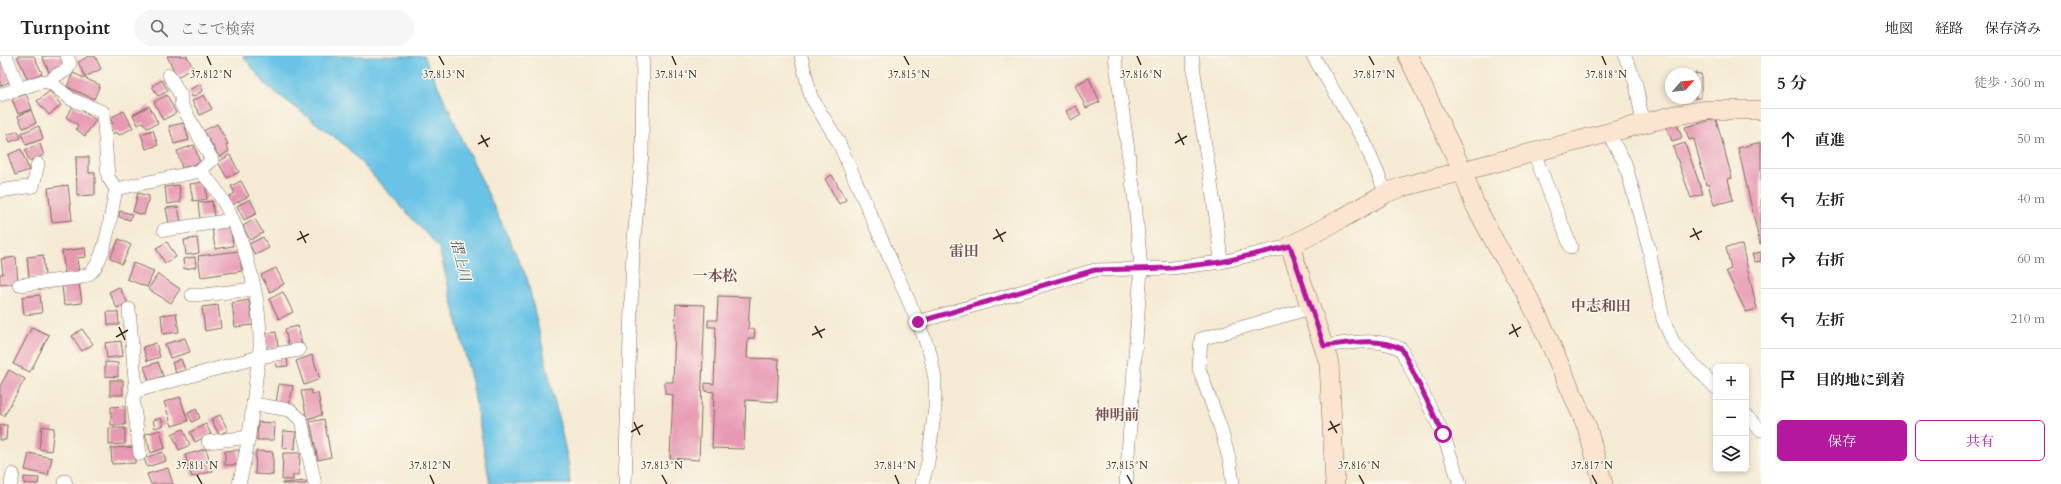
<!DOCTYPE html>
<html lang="ja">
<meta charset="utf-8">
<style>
body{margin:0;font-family:Cardo,"Noto Serif JP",serif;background:#f6f6f6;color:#202124}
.controls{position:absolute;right:12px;bottom:12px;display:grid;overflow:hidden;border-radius:6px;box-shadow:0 2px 6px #0003}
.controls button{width:36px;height:36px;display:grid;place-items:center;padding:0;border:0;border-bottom:1px solid #e0e0e0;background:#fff;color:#202124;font:20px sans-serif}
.compass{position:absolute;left:1665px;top:12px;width:36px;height:36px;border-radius:50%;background:#fff;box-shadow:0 2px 6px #0003;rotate:62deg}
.stop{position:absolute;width:12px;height:12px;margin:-9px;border:3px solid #b5179e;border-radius:50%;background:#fff}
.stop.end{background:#b5179e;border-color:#fff;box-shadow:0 1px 4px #0008}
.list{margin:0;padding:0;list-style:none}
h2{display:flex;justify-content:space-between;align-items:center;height:52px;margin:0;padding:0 16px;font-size:17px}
h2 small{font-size:13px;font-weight:400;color:#757577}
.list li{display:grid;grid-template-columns:26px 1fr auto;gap:12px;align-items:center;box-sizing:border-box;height:60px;padding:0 16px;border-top:1px solid #e0e0e0}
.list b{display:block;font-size:15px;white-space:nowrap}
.list em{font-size:13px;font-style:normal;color:#757577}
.actions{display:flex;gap:8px;padding:12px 16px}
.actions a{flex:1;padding:9px 0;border:1px solid #b5179e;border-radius:6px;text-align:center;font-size:14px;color:#b5179e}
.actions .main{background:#b5179e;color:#fff}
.icon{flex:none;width:22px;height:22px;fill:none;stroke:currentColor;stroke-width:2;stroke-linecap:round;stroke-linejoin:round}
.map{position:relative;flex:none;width:1761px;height:428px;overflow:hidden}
header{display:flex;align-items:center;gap:24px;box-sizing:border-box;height:56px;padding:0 20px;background:#fff;border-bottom:1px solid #e0e0e0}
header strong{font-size:19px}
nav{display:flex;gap:22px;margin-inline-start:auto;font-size:14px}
.search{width:280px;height:36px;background:#f6f6f6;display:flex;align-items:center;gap:10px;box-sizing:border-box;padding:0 14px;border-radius:22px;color:#757577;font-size:15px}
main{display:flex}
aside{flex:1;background:#fff}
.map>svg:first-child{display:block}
</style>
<header>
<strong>Turnpoint</strong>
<div class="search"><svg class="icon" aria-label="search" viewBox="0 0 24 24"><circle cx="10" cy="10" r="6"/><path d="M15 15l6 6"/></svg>ここで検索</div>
<nav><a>地図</a><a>経路</a><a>保存済み</a></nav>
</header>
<main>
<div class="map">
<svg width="1761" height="428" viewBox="0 0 1761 428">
<rect width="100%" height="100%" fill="#fbf7ec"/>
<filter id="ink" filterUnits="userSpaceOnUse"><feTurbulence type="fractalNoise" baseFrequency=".025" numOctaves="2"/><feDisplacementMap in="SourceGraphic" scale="8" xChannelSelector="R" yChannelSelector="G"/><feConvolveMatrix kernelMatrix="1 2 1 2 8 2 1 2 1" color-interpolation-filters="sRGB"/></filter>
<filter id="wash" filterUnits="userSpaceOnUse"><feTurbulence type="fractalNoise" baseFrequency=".012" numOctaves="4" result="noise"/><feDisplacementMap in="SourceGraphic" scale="16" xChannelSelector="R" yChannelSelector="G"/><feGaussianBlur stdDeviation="0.9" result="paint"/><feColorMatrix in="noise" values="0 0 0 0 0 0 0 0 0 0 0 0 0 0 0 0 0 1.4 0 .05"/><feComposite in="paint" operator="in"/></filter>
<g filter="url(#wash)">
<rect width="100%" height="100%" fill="#f5ead3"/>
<!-- water -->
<polygon fill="#68c3e6" stroke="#527682" points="243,0 424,0 527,222 568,405 570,428 490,428 472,326 439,192 346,90 266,29"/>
<g id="blocks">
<!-- building -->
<g fill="#e799b3">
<polygon points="17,0 34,0 42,17 28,24"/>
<polygon points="42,0 63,0 67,8 49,16"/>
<polygon points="89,0 95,0 101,13 85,21 78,6"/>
<polygon points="167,0 187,0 193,12 177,21"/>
<polygon points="0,1 11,25 0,30"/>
<polygon points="73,17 100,29 94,43 67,31"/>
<polygon points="1695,17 1701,18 1701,42 1695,42"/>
<polygon points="1089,22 1100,46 1086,52 1075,29"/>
<polygon points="162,24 168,35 158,40 152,30"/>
<polygon points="200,28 203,35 192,41 189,34"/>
<polygon points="50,35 61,49 49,59 37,45"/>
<polygon points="26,38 32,53 18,58 12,43"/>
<polygon points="167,39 176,57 163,64 154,46"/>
<polygon points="204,39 212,53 200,59 192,45"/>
<polygon points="74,49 96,64 85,80 76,73 78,69 66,61"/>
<polygon points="149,50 158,67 147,72 143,66 138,69 133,59"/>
<polygon points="1076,50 1081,59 1071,65 1066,55"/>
<polygon points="31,54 36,67 23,72 18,60"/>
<polygon points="124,55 133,72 119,79 117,76 113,78 109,69 113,67 110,62"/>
<polygon points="1716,63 1732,122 1728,123 1733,144 1714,149 1708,128 1706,129 1694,83 1689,84 1685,71"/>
<polygon points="1676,65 1682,82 1672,85 1666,69"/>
<polygon points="184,67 189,84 174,88 169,70"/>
<polygon points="217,68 228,88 226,89 229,95 220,101 203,75"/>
<polygon points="39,70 43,83 26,89 21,77"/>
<polygon points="153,74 158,89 146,93 141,78"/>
<polygon points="18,75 21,82 10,86 7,79"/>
<polygon points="1761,86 1761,188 1760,188 1738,92"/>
<polygon points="1685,87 1703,138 1691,142 1673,91"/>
<polygon points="40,88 44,99 29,105 25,94"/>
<polygon points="194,89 200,107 182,112 177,95"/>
<polygon points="21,93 29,114 15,119 8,99"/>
<polygon points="230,99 239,116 227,122 218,106"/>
<polygon points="76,101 89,101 89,117 95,117 95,139 77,140"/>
<polygon points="832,119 846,144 839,148 825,123"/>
<polygon points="241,125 249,140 230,150 226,142 235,137 231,130"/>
<polygon points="205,126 207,143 193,145 190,128"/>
<polygon points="68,129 72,164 52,166 48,132"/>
<polygon points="179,129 181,146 167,148 165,131"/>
<polygon points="138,137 149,140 144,159 133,156"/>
<polygon points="250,143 257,157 244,164 237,150"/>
<polygon points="212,145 214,161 200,163 198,147"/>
<polygon points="178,151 181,167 169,168 166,152"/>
<polygon points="120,155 132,158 130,164 119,161"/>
<polygon points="255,163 263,177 250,184 243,170"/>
<polygon points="230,168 233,190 215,193 212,171"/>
<polygon points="263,181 269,192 255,199 249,188"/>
<polygon points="197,182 199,197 186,199 184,184"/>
<polygon points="119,183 131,189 122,208 110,202"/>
<polygon points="167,186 176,201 165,207 156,192"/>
<polygon points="1742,189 1757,253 1746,256 1726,215 1731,213 1726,191"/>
<polygon points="85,192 86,201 77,202 79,218 65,219 62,195"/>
<polygon points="239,195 242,215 201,221 198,200"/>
<polygon points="1761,196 1761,205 1755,206 1752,198"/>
<polygon points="43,199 45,220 29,222 27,201"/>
<polygon points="16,201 18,227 0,229 0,218 3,218 1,203"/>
<polygon points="195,201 196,211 184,213 183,203"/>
<polygon points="133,207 154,215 147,231 127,223"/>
<polygon points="276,212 284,228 270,236 261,219"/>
<polygon points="158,218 180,233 171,247 148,233"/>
<polygon points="79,228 82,247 64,249 62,230"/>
<polygon points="119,231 128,247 117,252 109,236"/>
<polygon points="283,236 293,256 279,263 269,243"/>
<polygon points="40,239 42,257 24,259 22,241"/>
<polygon points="718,240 750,241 748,273 755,273 754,282 748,282 747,302 779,303 777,346 746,344 744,393 712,392 714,336 705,335 705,327 714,328 716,271 708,271 708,264 717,264"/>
<polygon points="249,244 253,269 235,271 232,247"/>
<polygon points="676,248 705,249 699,404 670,402 673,339 665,338 665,326 673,326"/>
<polygon points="218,249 221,272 205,275 202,251"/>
<polygon points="107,256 118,256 119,269 108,269"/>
<polygon points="176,257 179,276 163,278 161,259"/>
<polygon points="298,270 302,290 289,293 285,273"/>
<polygon points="32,271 49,279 30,316 13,308"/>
<polygon points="82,273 93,288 82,295 72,280"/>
<polygon points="276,276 278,291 267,293 265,278"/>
<polygon points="185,282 190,296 170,302 165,288"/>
<polygon points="121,285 123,300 107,302 105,287"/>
<polygon points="156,287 160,301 147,305 143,291"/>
<polygon points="312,299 320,323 304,329 296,305"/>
<polygon points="287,301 288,310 277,311 276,302"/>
<polygon points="181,303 185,314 176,317 172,307"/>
<polygon points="105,306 118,307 118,321 105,320"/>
<polygon points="158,306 163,320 149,325 144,311"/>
<polygon points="9,314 25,323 4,360 0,358 0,330"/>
<rect x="110" y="324" width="13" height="15"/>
<polygon points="279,328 293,330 289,350 276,347"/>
<polygon points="311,334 312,338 318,337 322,359 307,363 301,335"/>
<polygon points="180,341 188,365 172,370 164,346"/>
<polygon points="125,350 125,369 111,369 111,351"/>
<polygon points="196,353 200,362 192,366 188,357"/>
<polygon points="220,359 228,374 219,379 211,363"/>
<polygon points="161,362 164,369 155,372 153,364"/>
<polygon points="324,363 331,401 318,404 310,366"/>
<polygon points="258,366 275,367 274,384 257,384"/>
<polygon points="206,368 211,378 195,386 190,376"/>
<polygon points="0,369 7,369 6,384 0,384"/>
<polygon points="42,370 54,372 51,395 39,393"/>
<polygon points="109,372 125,372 125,388 109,389"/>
<polygon points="183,373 190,389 179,394 172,378"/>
<polygon points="160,374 165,392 151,397 145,378"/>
<polygon points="283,375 296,376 295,393 282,392"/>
<polygon points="135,391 135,407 112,408 111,392"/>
<polygon points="206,393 213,415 192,421 185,399"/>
<polygon points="239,394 239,409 225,409 225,395"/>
<polygon points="256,395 273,396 273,419 255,418"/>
<polygon points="163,396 166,405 147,411 144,402"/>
<polygon points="29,397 52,402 48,419 25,414"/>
<polygon points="283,397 300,397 299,419 293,419 293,424 282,424"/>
<polygon points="168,412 173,428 151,428 147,418"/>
<polygon points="24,421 39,422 38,428 24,428"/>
<polygon points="306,425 306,428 282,428 282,427"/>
</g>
</g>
</g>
<g filter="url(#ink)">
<use href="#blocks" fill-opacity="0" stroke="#7c6d5d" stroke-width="1"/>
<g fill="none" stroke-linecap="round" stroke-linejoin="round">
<defs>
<g id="street">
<polyline points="6,0 19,33"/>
<polyline points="801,0 811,41 838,85 918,266 930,297 935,323 935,352 928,406 922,428"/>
<polyline points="1115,0 1135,146 1141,213 1126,428"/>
<path d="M1192 0C1200 69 1215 137 1221 206"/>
<polyline points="1313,0 1364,85 1386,137"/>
<polyline points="1625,0 1636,28 1643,68"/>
<polyline points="169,19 181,40 181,48 212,104 200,115"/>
<polyline points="51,27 55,20 67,14 70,7 67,0"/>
<polyline points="0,39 43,25 51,27 71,43 103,56 108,121 116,133"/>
<polyline points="1608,77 1625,107 1649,193 1663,263 1674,288 1716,332"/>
<polyline points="1534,97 1571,191"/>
<polyline points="0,135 33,130 38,108"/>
<polyline points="164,174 233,164"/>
<path d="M19 229 78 222C84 220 90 219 94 213 107 194 111 157 116 133L200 115C239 152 261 237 260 290 260 301 257 312 256 323 252 358 248 394 239 428"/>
<polyline points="192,239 204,239 253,233"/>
<polyline points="129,253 136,335 133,343 140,398"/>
<polyline points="918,266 1095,214 1172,212 1221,206 1290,190"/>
<path d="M1324 290C1350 287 1377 281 1401 293L1443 378 1460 428"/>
<polyline points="136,335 259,301 299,294"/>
<polyline points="253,348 290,354 301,364 315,428"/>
<polyline points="1746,360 1761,374"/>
<polyline points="208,386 249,381"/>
<polyline points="65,425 66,428"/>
<polyline points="11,428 13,418"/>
<polyline points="625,428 633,194 642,97 643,0"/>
<polyline points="1233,428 1230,406 1220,370 1199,313 1201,283 1311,252"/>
</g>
<g id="secondary">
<polyline points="1408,0 1463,116 1474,147 1497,190 1525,235 1547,280 1587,371 1603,428"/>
<polyline points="1335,428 1329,307 1290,190 1341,163 1386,137 1402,131 1676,59 1708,54 1761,54"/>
</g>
</defs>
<!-- street casing -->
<use href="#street" stroke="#7c6d5d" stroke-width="14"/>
<!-- secondary casing -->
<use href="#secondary" stroke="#7c6d5d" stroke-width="20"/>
<!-- street -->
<use href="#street" stroke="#fff" stroke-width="13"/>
<!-- secondary -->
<use href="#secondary" stroke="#fce5d0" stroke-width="19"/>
</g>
</g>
<g fill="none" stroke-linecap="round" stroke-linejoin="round" filter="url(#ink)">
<!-- route -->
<path stroke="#b5179e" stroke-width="5" d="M918 266 1095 214 1172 212 1221 206 1290 190 1324 290C1350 287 1377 281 1402 293L1443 378"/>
</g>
<!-- ticks -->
<path fill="none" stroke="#3b2a1e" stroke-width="1.5" d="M207 0 211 9M439 0 444 9M672 0 676 9M904 0 909 9M1137 0 1141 9M1369 0 1374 9M1602 0 1606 9M1178 77 1184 89M481 79 488 91M1175 87 1187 80M478 88 490 82M1693 172 1699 184M996 173 1003 186M300 175 306 187M1690 181 1702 175M993 183 1006 176M297 184 309 178M1512 268 1518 281M815 270 822 282M119 271 125 284M1509 278 1521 271M812 279 825 273M116 281 128 274M1330 365 1337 377M634 366 640 379M1328 374 1340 368M631 376 643 369M197 419 202 428M430 419 434 428M662 419 667 428M895 419 899 428M1127 419 1132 428M1359 419 1364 428M1592 419 1597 428"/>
<g text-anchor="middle" stroke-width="3" stroke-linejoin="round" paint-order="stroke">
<!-- water labels -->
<g font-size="14" font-style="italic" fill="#48585a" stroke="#fbf7ec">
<text transform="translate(461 204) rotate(76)" y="5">摺上川</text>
</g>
<!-- quarter labels -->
<g font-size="15" font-weight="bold" fill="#775152" stroke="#fbf7ec">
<text x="964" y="200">雷田</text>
<text x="715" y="225">一本松</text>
<text x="1601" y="255">中志和田</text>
<text x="1117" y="364">神明前</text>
</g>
</g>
<g font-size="10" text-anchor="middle" fill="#3b2a1e" stroke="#fbf7ec" stroke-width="3" stroke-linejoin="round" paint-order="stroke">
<text x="211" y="22">37.812°N</text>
<text x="444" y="22">37.813°N</text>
<text x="676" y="22">37.814°N</text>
<text x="909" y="22">37.815°N</text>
<text x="1141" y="22">37.816°N</text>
<text x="1374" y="22">37.817°N</text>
<text x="1606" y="22">37.818°N</text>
<text x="197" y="413">37.811°N</text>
<text x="430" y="413">37.812°N</text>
<text x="662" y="413">37.813°N</text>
<text x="895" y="413">37.814°N</text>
<text x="1127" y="413">37.815°N</text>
<text x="1359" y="413">37.816°N</text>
<text x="1592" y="413">37.817°N</text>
</g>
</svg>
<div class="controls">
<button>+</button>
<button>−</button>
<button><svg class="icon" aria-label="layers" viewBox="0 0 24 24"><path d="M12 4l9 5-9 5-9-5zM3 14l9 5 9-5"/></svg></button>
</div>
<svg class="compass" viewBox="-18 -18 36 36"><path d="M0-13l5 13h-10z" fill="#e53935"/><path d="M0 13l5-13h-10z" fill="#757577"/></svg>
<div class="stop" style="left:1443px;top:378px"></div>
<div class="stop end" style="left:918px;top:266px"></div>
</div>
<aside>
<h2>5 分<small>徒歩 · 360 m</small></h2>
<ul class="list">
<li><svg class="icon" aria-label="ahead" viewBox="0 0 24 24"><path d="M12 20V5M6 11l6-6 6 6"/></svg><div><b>直進</b></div><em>50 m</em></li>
<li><svg class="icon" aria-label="left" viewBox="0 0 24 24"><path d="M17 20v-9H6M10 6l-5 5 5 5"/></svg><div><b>左折</b></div><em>40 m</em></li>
<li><svg class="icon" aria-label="right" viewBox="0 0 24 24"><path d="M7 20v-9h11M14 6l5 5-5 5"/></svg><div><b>右折</b></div><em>60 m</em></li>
<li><svg class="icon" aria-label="left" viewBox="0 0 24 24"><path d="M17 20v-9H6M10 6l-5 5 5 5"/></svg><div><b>左折</b></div><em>210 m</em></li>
<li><svg class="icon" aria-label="arrive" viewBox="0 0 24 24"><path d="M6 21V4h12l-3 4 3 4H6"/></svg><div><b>目的地に到着</b></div></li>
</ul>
<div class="actions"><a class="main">保存</a><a>共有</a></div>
</aside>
</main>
